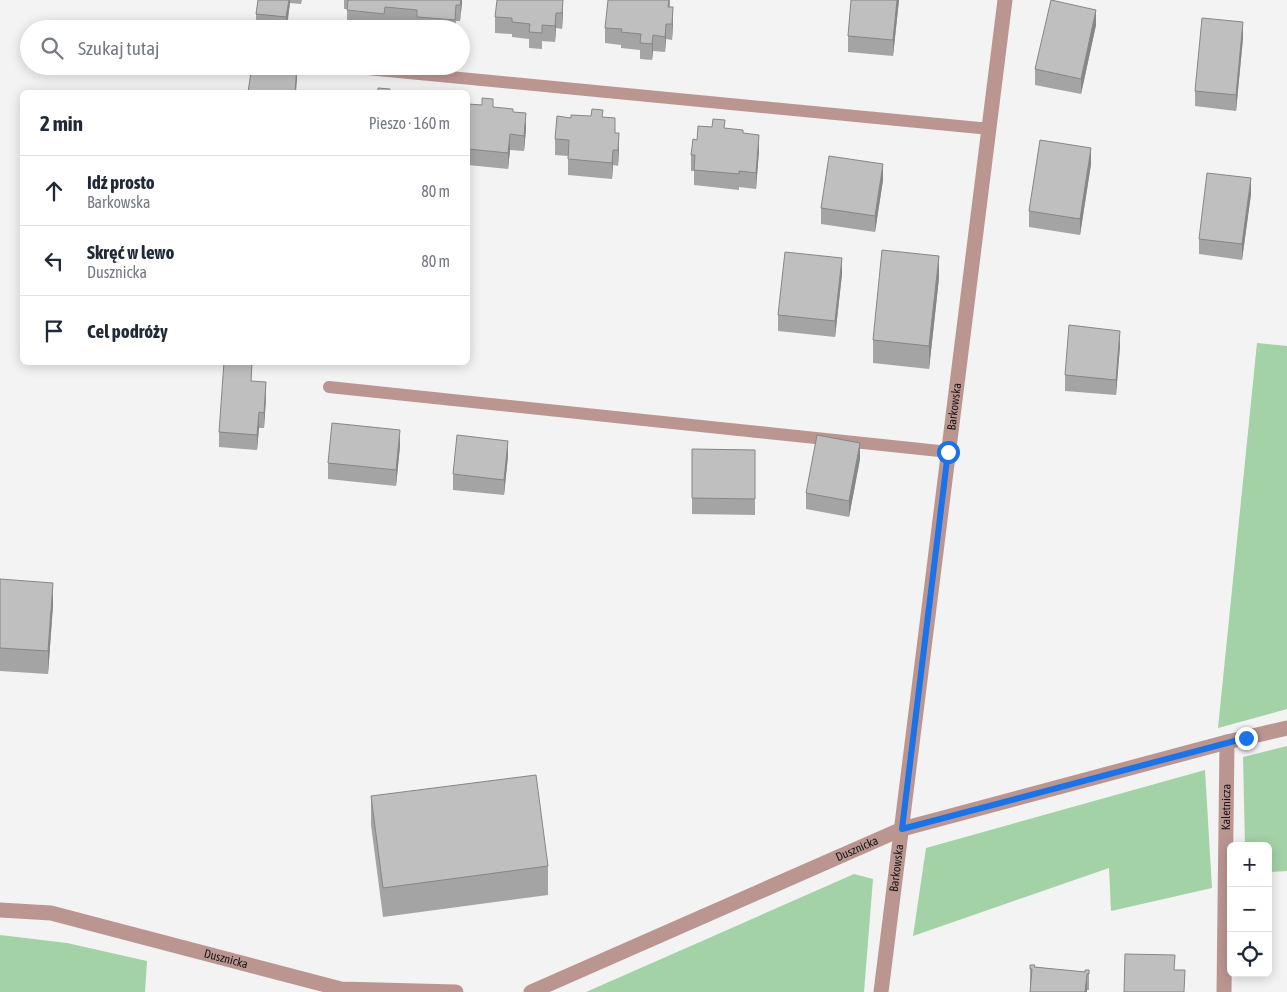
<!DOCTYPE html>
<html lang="pl">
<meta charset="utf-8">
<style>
body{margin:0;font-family:"Asap Condensed",sans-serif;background:#f6f6f7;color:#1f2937}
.controls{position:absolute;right:15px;bottom:15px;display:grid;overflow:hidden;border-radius:8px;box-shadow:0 2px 12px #0003}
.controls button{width:45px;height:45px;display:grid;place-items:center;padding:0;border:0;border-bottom:1px solid #e0e1e3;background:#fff;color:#1f2937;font:25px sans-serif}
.stop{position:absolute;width:15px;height:15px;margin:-11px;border:4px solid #1a73e8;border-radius:50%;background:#fff}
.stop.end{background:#1a73e8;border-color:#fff;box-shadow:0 1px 5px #0008}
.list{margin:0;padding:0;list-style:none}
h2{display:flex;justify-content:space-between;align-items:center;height:65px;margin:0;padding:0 20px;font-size:21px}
h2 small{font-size:16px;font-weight:400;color:#747a83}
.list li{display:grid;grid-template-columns:32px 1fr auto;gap:15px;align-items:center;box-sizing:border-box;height:70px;padding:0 20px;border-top:1px solid #e0e1e3}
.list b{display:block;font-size:19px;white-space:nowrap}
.list p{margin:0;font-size:16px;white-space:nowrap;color:#747a83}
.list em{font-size:16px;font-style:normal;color:#747a83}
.icon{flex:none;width:28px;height:28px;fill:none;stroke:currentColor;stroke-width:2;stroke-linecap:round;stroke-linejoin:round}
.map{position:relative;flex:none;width:1287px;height:992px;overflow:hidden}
.search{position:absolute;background:#fff;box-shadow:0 2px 12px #0003;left:20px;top:20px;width:450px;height:55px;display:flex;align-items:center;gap:12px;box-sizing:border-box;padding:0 18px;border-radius:28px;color:#747a83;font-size:19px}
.panel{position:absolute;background:#fff;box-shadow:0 2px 12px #0003;left:20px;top:90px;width:450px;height:275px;border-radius:8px}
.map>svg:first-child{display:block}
</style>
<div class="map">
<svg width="1287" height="992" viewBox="0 0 1287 992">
<rect width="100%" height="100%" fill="#f3f3f4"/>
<!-- green -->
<g fill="#a3d2a7">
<polygon points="1257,343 1287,346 1287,709 1218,728"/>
<polygon points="1287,746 1287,871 1268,872 1268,846 1245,846 1243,757"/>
<polygon points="1205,770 1212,888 1111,911 1109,868 913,936 926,848"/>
<polygon points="854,874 873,879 864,992 586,992"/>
<polygon points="0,935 67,943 147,961 145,992 0,992"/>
</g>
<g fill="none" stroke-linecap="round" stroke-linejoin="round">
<!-- lane -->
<g stroke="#bb9691" stroke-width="12">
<polyline points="336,66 990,129"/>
<polyline points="329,387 949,452"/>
</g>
<!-- street -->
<g stroke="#bb9691" stroke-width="15">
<path id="s1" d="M0 910 51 913 341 989 456 992"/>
<path id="s2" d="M531 992 902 829 1227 742 1287 728"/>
<path id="s3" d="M881 992 1005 0"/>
<path id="s4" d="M1224 992 1227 742"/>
</g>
</g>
<!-- wall -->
<g fill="#a4a4a5">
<polygon points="258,0 302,0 301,4 290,3 287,29 256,29 256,14"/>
<polygon points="344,0 462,0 460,21 456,21 455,29 417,29 417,26 385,22 384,29 347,26 347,9 344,9"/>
<polygon points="670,0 670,7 673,23 672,40 666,39 665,52 653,51 652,60 640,59 640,50 621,48 621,45 605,43 605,28"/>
<polygon points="899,0 893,56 848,52 848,36"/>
<polygon points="563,12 562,29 556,28 555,42 542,41 542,49 529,48 529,39 512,37 512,34 495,33 495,17"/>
<polygon points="1096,25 1081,94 1035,85 1035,69"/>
<polygon points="1243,38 1236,111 1195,106 1195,91"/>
<polygon points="493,107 513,112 526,129 524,151 510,150 508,169 468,165 468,112"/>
<polygon points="603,117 615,133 619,149 618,166 613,165 612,179 568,175 568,156 555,155 555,139 571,118"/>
<polygon points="725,128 743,133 759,151 756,189 739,187 739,190 694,185 694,171 691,171 691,155 697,140"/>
<polygon points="1091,164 1080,235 1029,227 1029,211"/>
<polygon points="883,180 875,232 821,224 821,208"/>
<polygon points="1251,194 1242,260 1199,254 1199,239"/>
<polygon points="842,274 835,337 778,331 778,315"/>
<polygon points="939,278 929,369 873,363 873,340"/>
<polygon points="1120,346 1116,395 1065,391 1065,375"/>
<polygon points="252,381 266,398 264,428 259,428 257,450 219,447 219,432"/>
<polygon points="400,446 396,486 328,479 328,463"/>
<polygon points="692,449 755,450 755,515 692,514"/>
<polygon points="508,456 504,495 453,490 453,474"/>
<polygon points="860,459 849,517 806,509 806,493"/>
<polygon points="0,579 53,605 48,674 0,671"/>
<polygon points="371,796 548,866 548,895 383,917 371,825"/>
<polygon points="1030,965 1035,967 1085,972 1089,970 1089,990 1087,990 1087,992 1030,992"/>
</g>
<!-- shaded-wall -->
<g fill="#868686">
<polygon points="289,0 290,0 290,3 286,29 286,17"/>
<polygon points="461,0 462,0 462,4 460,21"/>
<polygon points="563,0 563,12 562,29 562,13"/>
<polygon points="897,0 899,0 893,56 893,40"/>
<polygon points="673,7 673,23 672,40 672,24"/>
<polygon points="1096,10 1096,25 1081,94 1081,79"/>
<polygon points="556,13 556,28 555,42 555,26"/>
<polygon points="1243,22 1243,38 1236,111 1236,95"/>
<polygon points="666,24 666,39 665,52 665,37"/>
<polygon points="653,35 653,51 652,60 652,44"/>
<polygon points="297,66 297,79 296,92 295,92"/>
<polygon points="526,113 526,129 524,151 524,136"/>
<polygon points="619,133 619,149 618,166 618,150"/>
<polygon points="510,134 510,150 508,169 508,153"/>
<polygon points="759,135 759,151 756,189 756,173"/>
<polygon points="1091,148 1091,164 1080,235 1080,219"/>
<polygon points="613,150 613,165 612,179 612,163"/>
<polygon points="883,164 883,180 875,232 875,216"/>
<polygon points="1251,178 1251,194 1242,260 1242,244"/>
<polygon points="939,256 939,278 929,369 929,346"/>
<polygon points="842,258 842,274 835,337 835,321"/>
<polygon points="1120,331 1120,346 1116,395 1116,380"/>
<polygon points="266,382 266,398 264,428 264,413"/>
<polygon points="259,412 259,428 257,450 257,435"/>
<polygon points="400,430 400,446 396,486 396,470"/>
<polygon points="508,441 508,456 504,495 504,480"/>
<polygon points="860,443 860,459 849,517 849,501"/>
<polygon points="53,583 53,605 48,674 48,651"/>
<polygon points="1087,974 1087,992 1085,992"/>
</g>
<!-- building -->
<g fill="#bfbfc0" stroke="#868686">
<polygon points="258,0 289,0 286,17 256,14"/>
<polygon points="348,0 461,0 460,5 456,5 455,20 417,17 417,10 385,7 384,14 347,10"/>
<polygon points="497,0 563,0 562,13 556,13 555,26 542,25 542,33 529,32 530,24 512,22 512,18 495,17"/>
<polygon points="608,0 669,0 668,7 673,7 672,24 666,24 665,37 653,35 652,44 640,43 641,34 621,32 622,29 605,28"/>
<polygon points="851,0 897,0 893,40 848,36"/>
<polygon points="1051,0 1096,10 1081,79 1035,69"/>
<polygon points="1202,18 1243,22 1236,95 1195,91"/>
<polygon points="252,66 297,66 295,92 248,92"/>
<polygon points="378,88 390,89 389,92 378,92"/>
<polygon points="482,98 493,99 493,107 513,109 513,112 526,113 524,136 510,134 508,153 468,149 468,104 482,105"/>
<polygon points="592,109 603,110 602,117 615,118 615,133 619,133 618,150 613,150 612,163 568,159 569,140 555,139 557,116 571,118 571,115 591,116"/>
<polygon points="713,119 725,120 724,128 743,130 743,133 759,135 756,173 739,171 739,174 694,170 695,155 691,155 693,139 697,140 698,126 712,127"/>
<polygon points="1040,140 1091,148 1080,219 1029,211"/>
<polygon points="829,156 883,164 875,216 821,208"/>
<polygon points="1207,173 1251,178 1242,244 1199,239"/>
<polygon points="882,250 939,256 929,346 873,340"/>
<polygon points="785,252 842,258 835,321 778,315"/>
<polygon points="1069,325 1120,331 1116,380 1065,375"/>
<polygon points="224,362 252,363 251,381 266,382 264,413 259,412 257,435 219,432"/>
<polygon points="332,423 400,430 396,470 328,463"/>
<polygon points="457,435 508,441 504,480 453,474"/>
<polygon points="817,435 860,443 849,501 806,493"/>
<polygon points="692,449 755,450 755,499 692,498"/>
<polygon points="0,579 53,583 48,651 0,648"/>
<polygon points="536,775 548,866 383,888 371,796"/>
<polygon points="1125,954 1175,955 1174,970 1185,970 1184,992 1124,992"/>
<polygon points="1030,965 1035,965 1034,967 1085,972 1085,970 1089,970 1089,974 1087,974 1085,992 1030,992 1032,969 1030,969"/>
</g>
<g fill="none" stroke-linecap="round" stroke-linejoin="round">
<!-- route -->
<polyline stroke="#1a73e8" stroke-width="6" points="948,452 902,829 1246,738"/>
</g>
<g text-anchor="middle" stroke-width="4.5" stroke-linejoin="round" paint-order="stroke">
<!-- street labels -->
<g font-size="12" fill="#151516" stroke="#f3f3f4">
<text dy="4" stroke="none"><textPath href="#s3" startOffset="590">Barkowska</textPath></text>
<text dy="4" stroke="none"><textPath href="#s4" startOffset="185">Kaletnicza</textPath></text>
<text dy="4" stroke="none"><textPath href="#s2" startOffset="356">Dusznicka</textPath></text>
<text dy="4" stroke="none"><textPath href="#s3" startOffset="125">Barkowska</textPath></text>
<text dy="4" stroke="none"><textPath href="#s1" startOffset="232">Dusznicka</textPath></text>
</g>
</g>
</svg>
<div class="controls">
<button>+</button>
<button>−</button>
<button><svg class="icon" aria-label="locate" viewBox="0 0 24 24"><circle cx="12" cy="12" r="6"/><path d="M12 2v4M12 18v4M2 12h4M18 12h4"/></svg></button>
</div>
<div class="stop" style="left:948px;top:452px"></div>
<div class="stop end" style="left:1246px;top:738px"></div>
<div class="search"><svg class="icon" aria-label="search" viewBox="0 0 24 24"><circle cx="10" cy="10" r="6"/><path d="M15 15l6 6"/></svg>Szukaj tutaj</div>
<section class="panel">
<h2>2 min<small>Pieszo · 160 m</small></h2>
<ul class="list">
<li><svg class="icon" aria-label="ahead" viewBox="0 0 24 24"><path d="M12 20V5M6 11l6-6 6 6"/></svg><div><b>Idź prosto</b><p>Barkowska</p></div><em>80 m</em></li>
<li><svg class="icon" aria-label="left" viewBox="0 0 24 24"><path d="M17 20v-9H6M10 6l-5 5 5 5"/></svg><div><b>Skręć w lewo</b><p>Dusznicka</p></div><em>80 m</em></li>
<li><svg class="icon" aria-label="arrive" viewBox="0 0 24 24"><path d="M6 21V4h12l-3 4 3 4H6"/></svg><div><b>Cel podróży</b></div></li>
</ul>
</section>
</div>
